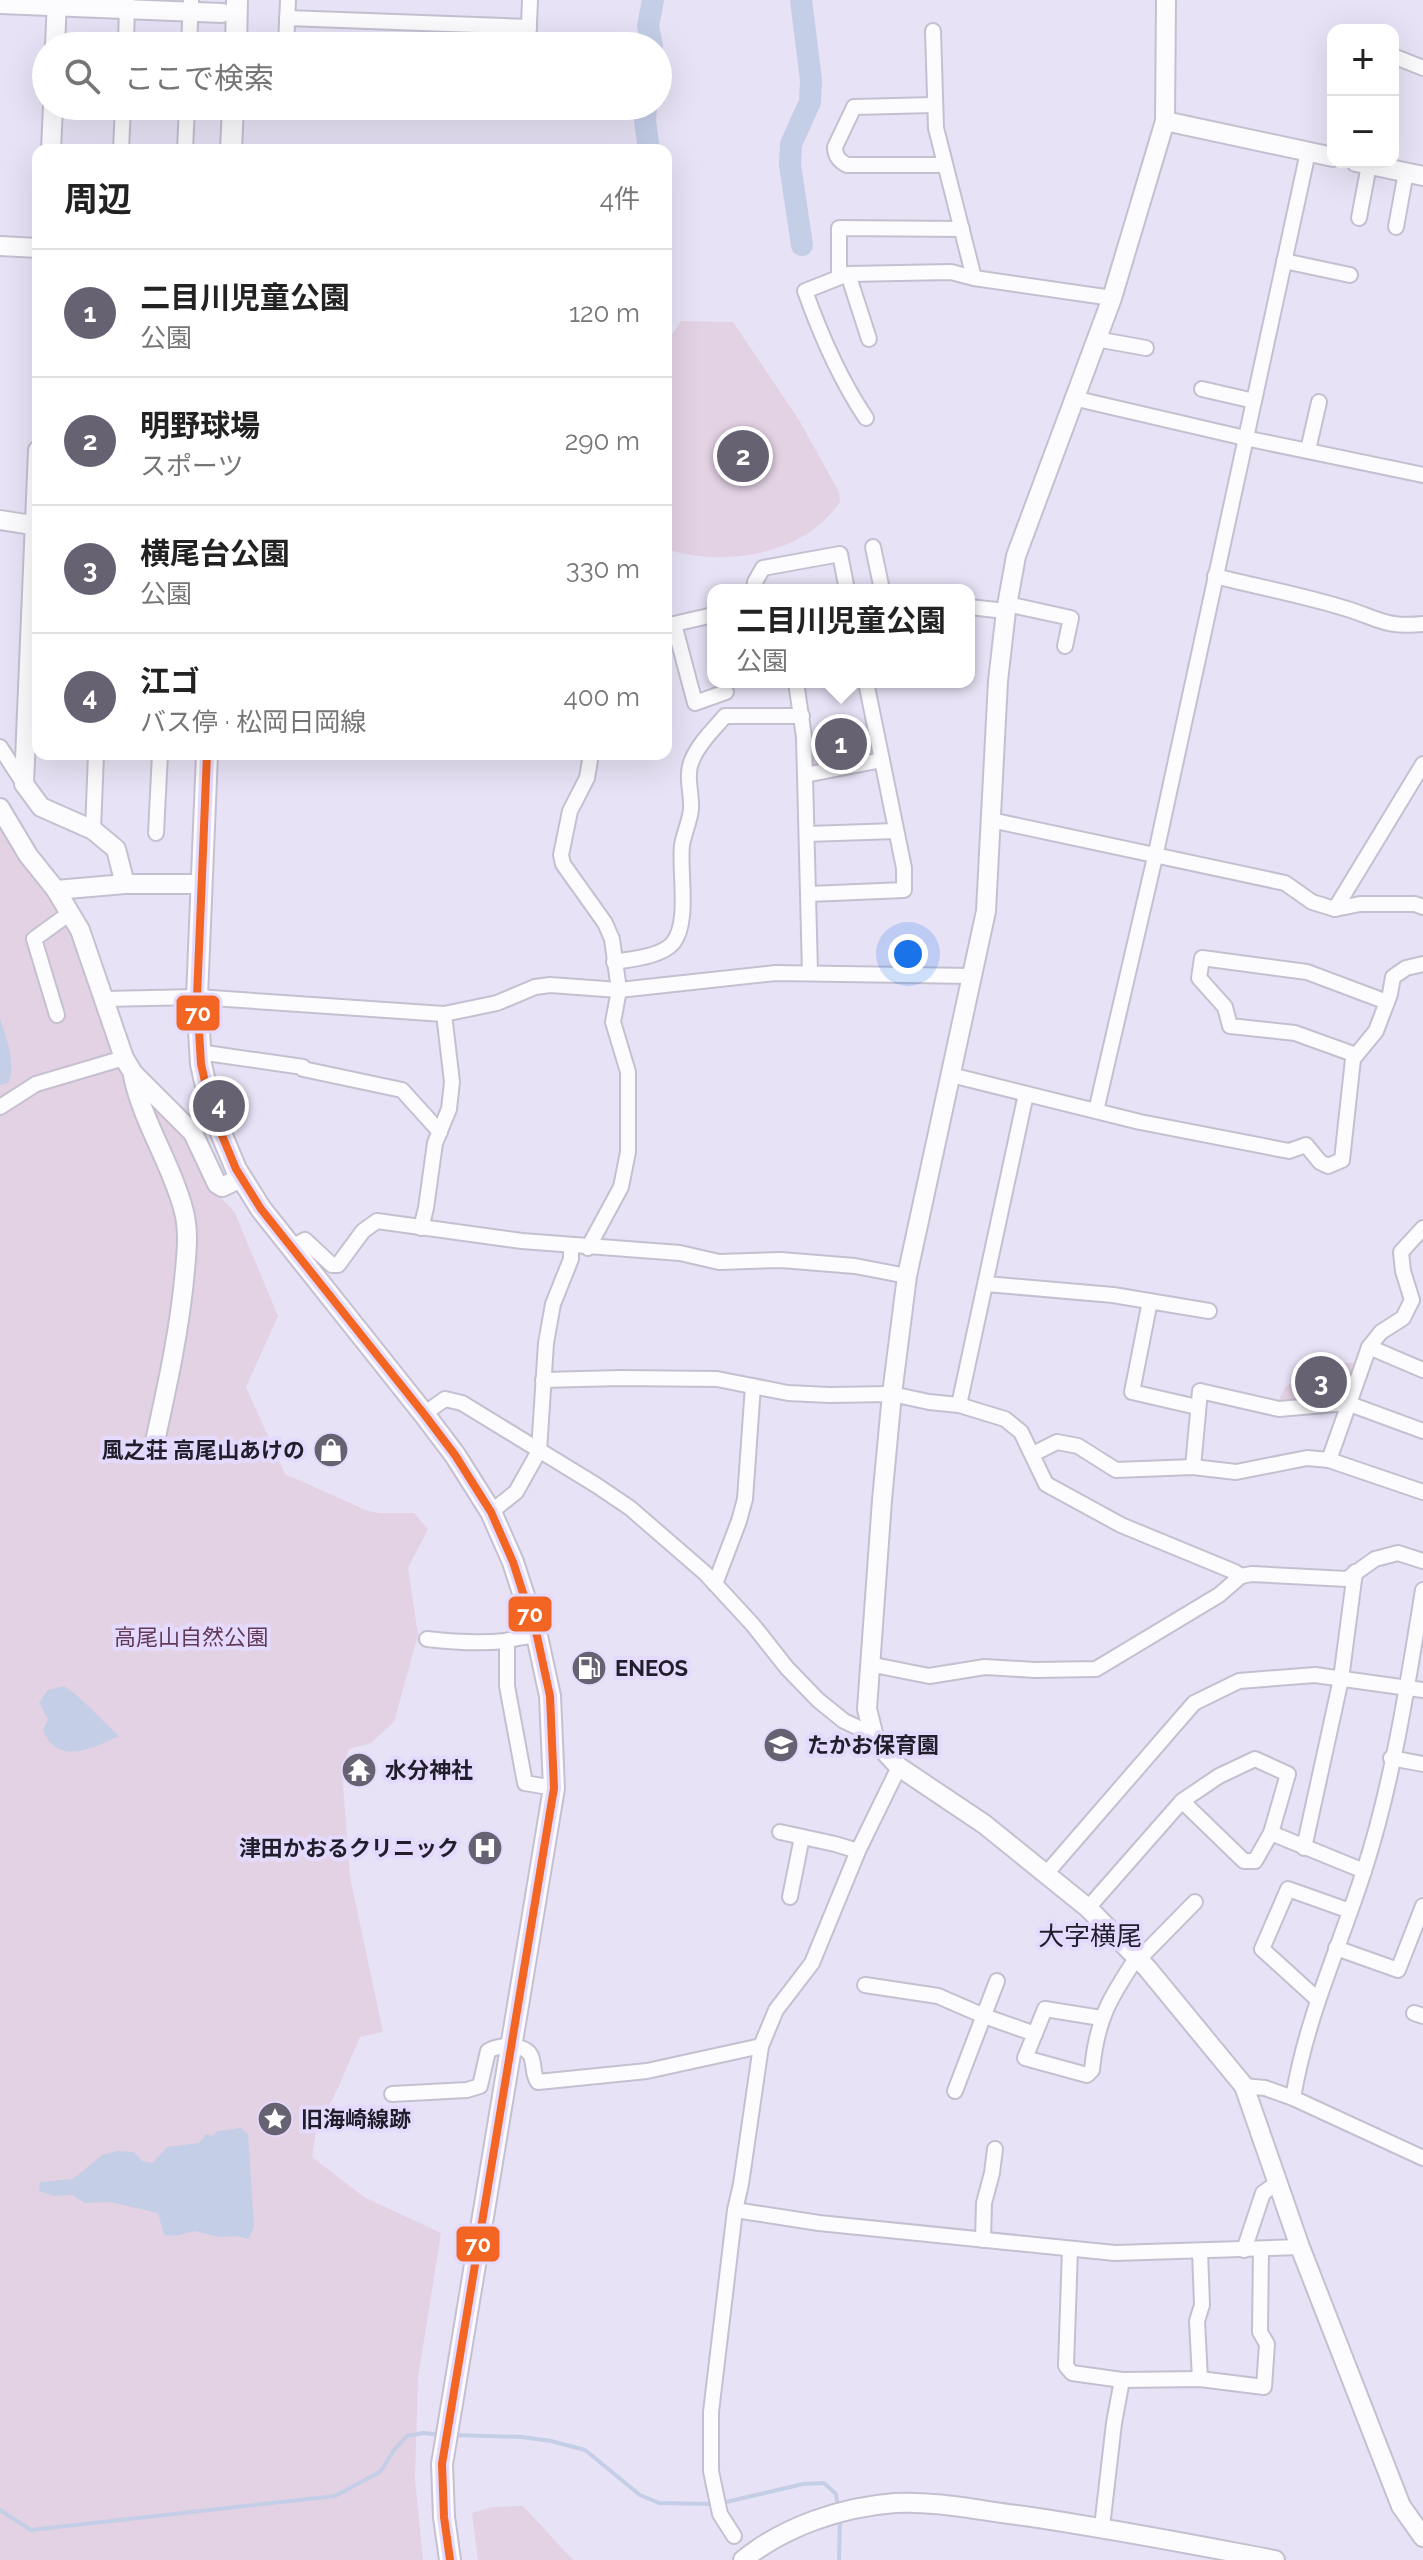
<!DOCTYPE html>
<html lang="ja">
<meta charset="utf-8">
<style>
body{margin:0;font-family:Raleway,"Noto Sans JP",sans-serif;background:#f6f6f6;color:#222}
.controls{position:absolute;right:24px;top:24px;display:grid;overflow:hidden;border-radius:16px;box-shadow:0 8px 32px #0002}
.controls button{width:72px;height:72px;display:grid;place-items:center;padding:0;border:0;border-bottom:2px solid #e0e0e0;background:#fff;color:#222;font:40px sans-serif}
.you{position:absolute;left:908px;top:954px;width:28px;height:28px;margin:-20px;border:6px solid #fff;border-radius:50%;background:#1a73e8;box-shadow:0 0 0 12px #1a73e833}
.badge{display:grid;place-items:center;width:52px;height:52px;border-radius:50%;background:#676271;color:#fff;font-size:26px;font-weight:700}
.pin{position:absolute;translate:-50% -50%;border:4px solid #fff;box-shadow:0 2px 8px #0006}
.popup{position:absolute;left:707px;top:584px;width:268px;height:104px;box-sizing:border-box;display:grid;place-content:center;border-radius:16px;background:#fff;filter:drop-shadow(0 2px 6px #0005);font-size:26px;white-space:nowrap;color:#767676}
.popup b{font-size:30px;color:#222}
.popup::after{content:'';position:absolute;left:50%;top:100%;margin-left:-16px;border:16px solid transparent;border-top-color:#fff}
.list{margin:0;padding:0;list-style:none}
h2{display:flex;justify-content:space-between;align-items:center;height:104px;margin:0;padding:0 32px;font-size:34px}
h2 small{font-size:26px;font-weight:400;color:#767676}
.list li{display:grid;grid-template-columns:52px 1fr auto;gap:24px;align-items:center;box-sizing:border-box;height:128px;padding:0 32px;border-top:2px solid #e0e0e0}
.list b{display:block;font-size:30px;white-space:nowrap}
.list p{margin:0;font-size:26px;white-space:nowrap;color:#767676}
.list em{font-size:26px;font-style:normal;color:#767676}
.icon{flex:none;width:44px;height:44px;fill:none;stroke:currentColor;stroke-width:2;stroke-linecap:round;stroke-linejoin:round}
.map{position:relative;flex:none;width:1423px;height:2560px;overflow:hidden}
.search{position:absolute;background:#fff;box-shadow:0 8px 32px #0002;left:32px;top:32px;width:640px;height:88px;display:flex;align-items:center;gap:20px;box-sizing:border-box;padding:0 28px;border-radius:44px;color:#767676;font-size:30px}
.panel{position:absolute;background:#fff;box-shadow:0 8px 32px #0002;left:32px;top:144px;width:640px;height:616px;border-radius:16px}
.map>svg:first-child{display:block}
</style>
<div class="map">
<svg width="1423" height="2560" viewBox="0 0 1423 2560">
<rect width="100%" height="100%" fill="#e8e2f6"/>
<!-- green -->
<g fill="#e3d2e4">
<path d="M681 321 733 322 799 420 839 492 840 502C804 555 724 568 666 549V344Z"/>
<polygon points="868,724 875,754 873,758 814,769 810,766 809,734"/>
<polygon points="0,819 67,922 113,1050 189,1139 206,1183 234,1211 278,1316 246,1387 285,1474 368,1511 380,1513 414,1513 428,1529 408,1568 418,1635 394,1722 371,1743 349,1749 342,1771 350,1877 383,2032 360,2037 338,2088 316,2132 312,2157 364,2197 441,2233 418,2378 415,2479 423,2560 0,2560"/>
<polygon points="1316,1363 1354,1363 1345,1392 1336,1398 1279,1400 1285,1387 1302,1377"/>
<polygon points="523,2506 573,2560 478,2560 472,2513 493,2507"/>
</g>
<!-- water -->
<g fill="#c4cee6">
<path d="M0 1019C6 1036 17 1066 8 1083L0 1085Z"/>
<path d="M64 1686C85 1700 100 1719 119 1736 92 1749 57 1766 43 1730L48 1719 39 1703 48 1690Z"/>
<polygon points="241,2128 248,2134 254,2227 248,2239 236,2236 220,2237 195,2231 176,2236 164,2235 158,2213 110,2202 85,2203 72,2195 54,2196 39,2191 40,2182 73,2179 102,2155 117,2151 134,2152 142,2161 153,2163 167,2147 199,2143 206,2134 212,2136 218,2131"/>
</g>
<g fill="none" stroke-linecap="round" stroke-linejoin="round">
<!-- stream -->
<g stroke="#c4cee6" stroke-width="4">
<polyline points="454,2435 522,2437 551,2441 585,2450 640,2495 659,2503 714,2504"/>
<polyline points="722,2503 803,2484 824,2483 836,2494 838,2509"/>
<polyline points="0,2510 31,2530 335,2496 380,2472 394,2450 407,2436 423,2433 441,2435"/>
<polyline points="839,2560 840,2518"/>
</g>
<!-- river -->
<g stroke="#c4cee6" stroke-width="22">
<polyline points="801,0 811,80 810,102 791,144 790,165 802,245"/>
<polyline points="652,46 648,26 653,0"/>
<polyline points="646,106 645,121 649,150"/>
</g>
<defs>
<g id="minor">
<polyline points="287,18 529,27"/>
<polyline points="933,31 936,128 974,278"/>
<polyline points="126,46 127,0"/>
<polyline points="189,46 191,0"/>
<polyline points="286,46 288,0"/>
<polyline points="528,46 530,0"/>
<polyline points="1393,56 1423,68"/>
<path d="M933 105 854 107 835 147C835 156 839 161 847 165H945"/>
<polyline points="121,150 123,106"/>
<polyline points="185,150 187,106"/>
<polyline points="1359,218 1369,165"/>
<polyline points="1396,227 1406,172"/>
<polyline points="1284,261 1350,275"/>
<polyline points="848,274 869,339"/>
<polyline points="839,277 839,228 962,229"/>
<polyline points="1096,339 1146,348"/>
<polyline points="1202,389 1254,401"/>
<polyline points="1073,398 1245,438 1423,475"/>
<path d="M866 418C839 378 821 336 805 291L848 274 951 272 974 278 1112 298"/>
<polyline points="1308,450 1319,402"/>
<polyline points="873,547 882,590"/>
<path d="M1215 576C1258 587 1302 595 1344 608 1378 618 1385 628 1423 624"/>
<polyline points="754,590 755,582 763,568 840,554 847,590"/>
<polyline points="1007,604 1071,618 1065,646"/>
<polyline points="969,607 1006,611"/>
<polyline points="713,615 674,624 695,703 726,692"/>
<polyline points="796,682 804,737 810,973"/>
<polyline points="0,747 24,784"/>
<polyline points="805,775 882,760"/>
<polyline points="991,820 1285,883 1312,902 1335,909 1360,904 1415,904 1423,907"/>
<polyline points="93,830 96,754"/>
<polyline points="156,833 160,754"/>
<polyline points="807,834 896,831"/>
<polyline points="809,894 904,890 904,868 866,682"/>
<polyline points="1335,909 1423,764"/>
<path d="M614 962C631 959 661 957 673 943 690 922 679 871 682 845 684 833 690 821 691 809 692 793 685 775 692 760 699 743 714 729 725 716H802"/>
<polyline points="104,999 197,997 444,1014 497,1003 535,987 550,985 619,990 776,973 972,976"/>
<polyline points="57,1015 34,939 70,913"/>
<polyline points="199,1052 303,1067 303,1069 402,1090 440,1132"/>
<polyline points="1356,1055 1295,1033 1230,1026 1225,1007 1199,978 1202,958 1307,972 1387,1002"/>
<polyline points="951,1075 1140,1122 1289,1151 1306,1145 1320,1162 1328,1166 1342,1160 1353,1059 1376,1031 1390,994 1393,977 1406,968 1423,964"/>
<polyline points="0,1107 36,1084 124,1058"/>
<polyline points="1096,1111 1155,857 1308,152"/>
<polyline points="421,1228 426,1208 435,1143 449,1109 452,1082 444,1014"/>
<polyline points="292,1247 305,1240 332,1265 338,1265 363,1231 377,1221 522,1241 680,1253 719,1262 781,1260 855,1266 907,1276"/>
<polyline points="588,1248 621,1187 628,1152 628,1072 613,1022 619,990 612,939 605,923 563,864 561,855 570,811 587,778 591,754"/>
<polyline points="986,1284 1113,1295 1209,1311"/>
<polyline points="1150,1301 1132,1392 1197,1407"/>
<polyline points="1369,1347 1423,1370"/>
<polyline points="543,1380 620,1378 717,1379 788,1393 829,1395 892,1394 929,1402 959,1405 1005,1419 1021,1432 1046,1484 1121,1525 1235,1572 1241,1576"/>
<polyline points="959,1405 1026,1094"/>
<polyline points="424,1414 445,1399 462,1403 596,1485 630,1508 705,1573 753,1625 787,1668 818,1700 844,1721 872,1734"/>
<polyline points="1033,1454 1057,1442 1078,1446 1116,1470 1193,1467 1236,1472 1307,1458 1329,1460 1423,1492"/>
<polyline points="1329,1460 1369,1347 1381,1332 1403,1318 1412,1300 1403,1271 1401,1252 1423,1228"/>
<polyline points="1193,1467 1200,1391 1279,1409 1347,1403 1423,1431"/>
<polyline points="491,1512 516,1492 539,1451 546,1343 553,1304 571,1259 571,1245"/>
<polyline points="715,1584 739,1521 745,1499 753,1386"/>
<path d="M427 1639C453 1642 479 1644 505 1641 516 1639 525 1635 537 1636"/>
<polyline points="507,1641 507,1686 525,1783 554,1788"/>
<polyline points="869,1664 929,1676 985,1667 1035,1670 1096,1669 1219,1595 1241,1576 1252,1574 1347,1579 1375,1559 1398,1553 1423,1561"/>
<polyline points="1391,1758 1423,1764"/>
<polyline points="780,1832 835,1844 858,1851"/>
<polyline points="1271,1833 1364,1871"/>
<polyline points="1304,1848 1341,1679 1355,1572"/>
<polyline points="1045,1875 1194,1703 1239,1681 1315,1675 1423,1690"/>
<polyline points="790,1897 802,1837"/>
<polyline points="1088,1908 1182,1801 1219,1776 1255,1759 1288,1774 1271,1833 1255,1861 1244,1861 1182,1801"/>
<polyline points="1336,1948 1398,1970 1423,1906"/>
<polyline points="1139,1959 1195,1902"/>
<polyline points="865,1985 938,1996 984,2016 1035,2034"/>
<polyline points="1317,1999 1262,1949 1288,1889 1350,1911"/>
<polyline points="1414,2013 1423,2016"/>
<path d="M1101 2018 1045 2009 1025 2058 1087 2075 1092 2070C1097 2019 1109 1999 1137 1957"/>
<polyline points="1244,2086 1265,2088 1293,2098 1423,2158"/>
<polyline points="955,2091 997,1981"/>
<path d="M392 2094 467 2090 480 2086 488 2051C498 2045 525 2043 531 2056 535 2066 532 2074 538 2082L647 2071 761 2046"/>
<path d="M1293 2098C1307 2015 1339 1949 1364 1871 1393 1782 1408 1682 1423 1590"/>
<polyline points="735,2210 819,2223 1115,2253 1300,2247"/>
<polyline points="983,2240 984,2203 992,2173 995,2149"/>
<polyline points="1070,2249 1066,2366 1072,2373 1122,2380 1200,2379 1264,2387 1267,2344 1260,2332 1261,2250"/>
<polyline points="1244,2250 1263,2193 1277,2183"/>
<polyline points="1200,2251 1202,2305 1197,2321 1200,2379"/>
<polyline points="1102,2527 1114,2423 1122,2380"/>
<polyline points="734,2536 720,2514 711,2471 711,2412 735,2210 741,2184 761,2046 776,2010 812,1963 858,1851 899,1767"/>
</g>
<g id="tertiary">
<polyline points="1166,0 1165,121 1112,298 1016,556 1006,611 998,681 986,911 907,1276 892,1394 882,1500 867,1709 875,1741 899,1767 984,1824 1088,1908 1147,1968 1244,2086 1300,2247 1401,2506 1423,2537"/>
<polyline points="0,4 222,13"/>
<polyline points="55,46 57,0"/>
<polyline points="1165,121 1333,157"/>
<polyline points="51,150 53,106"/>
<polyline points="1356,162 1423,176"/>
<polyline points="0,246 38,248"/>
<polyline points="38,450 24,784 41,807 93,830 116,849 125,884"/>
<polyline points="0,520 38,526"/>
<polyline points="0,808 28,855 56,890 80,930 124,1058 133,1073 193,1133 217,1184 222,1187 241,1178"/>
<polyline points="56,890 125,884 202,884"/>
<path d="M133 1076C143 1123 171 1163 183 1208 189 1228 187 1249 185 1270 180 1329 167 1387 154 1446"/>
<path d="M743 2560C785 2526 842 2507 895 2503 936 2501 977 2510 1017 2515 1103 2527 1189 2544 1275 2560"/>
</g>
<g id="secondary">
<polyline points="236,46 237,0"/>
<polyline points="231,150 233,106"/>
<polyline points="207,754 197,997 201,1064 211,1109 236,1169 261,1209 424,1414 455,1455 491,1512 513,1562 537,1636 550,1696 554,1788 442,2464 444,2517 450,2560"/>
</g>
</defs>
<!-- minor casing -->
<use href="#minor" stroke="#c5c0d0" stroke-width="18"/>
<!-- tertiary casing -->
<use href="#tertiary" stroke="#c5c0d0" stroke-width="22"/>
<!-- secondary casing -->
<use href="#secondary" stroke="#c5c0d0" stroke-width="24"/>
<!-- minor -->
<use href="#minor" stroke="#fcfbfe" stroke-width="14"/>
<!-- tertiary -->
<use href="#tertiary" stroke="#fcfbfe" stroke-width="18"/>
<!-- secondary -->
<use href="#secondary" stroke="#fcfbfe" stroke-width="20"/>
<defs>
<polyline id="bus-1" points="207,754 197,997 201,1064 211,1109 236,1169 261,1209 424,1414 455,1455 491,1512 513,1562 537,1636 550,1696 554,1788 442,2464 444,2517 450,2560"/>
</defs>
<!-- bus-1 casing -->
<use href="#bus-1" stroke="#e4dafe" stroke-width="14"/>
<!-- bus-1 -->
<use href="#bus-1" stroke="#f26522" stroke-width="8"/>
</g>
<!-- icons -->
<defs>
<symbol id="shop-disc" viewBox="-11 -11 22 22"><circle r="9.5" fill="#676271" stroke="#e4dafe"/><path d="M-5-2.5h2.3a2.7 3.5 0 0 1 5.4 0H5L5.5 6h-11ZM-1.5-2.5h3a1.5 2.3 0 0 0-3 0Z" fill="#fff"/></symbol>
<symbol id="fuel-disc" viewBox="-11 -11 22 22"><circle r="9.5" fill="#676271" stroke="#e4dafe"/><path d="M-5.5-6h7V0h2V4h1.3V-2.5L3-4.5l.8-.8L6-3V5H2.5V1h-1V6h-7ZM-4.2-4.7v3.2H.2V-4.7Z" fill="#fff"/></symbol>
<symbol id="school-disc" viewBox="-11 -11 22 22"><circle r="9.5" fill="#676271" stroke="#e4dafe"/><path d="M0-5L7-2L0 1L-7-2ZM-4 1L0 2.5L4 1V4Q0 6-4 4Z" fill="#fff"/></symbol>
<symbol id="temple-disc" viewBox="-11 -11 22 22"><circle r="9.5" fill="#676271" stroke="#e4dafe"/><path d="M0-6L5-2H3V0L6.5 2.5H4V6H1.5V3h-3V6H-4V2.5H-6.5L-3 0V-2H-5Z" fill="#fff"/></symbol>
<symbol id="hospital-disc" viewBox="-11 -11 22 22"><circle r="9.5" fill="#676271" stroke="#e4dafe"/><path d="M-5-5h3v3.5h4V-5h3V5h-3V1.5h-4V5h-3Z" fill="#fff"/></symbol>
<symbol id="sight-disc" viewBox="-11 -11 22 22"><circle r="9.5" fill="#676271" stroke="#e4dafe"/><path d="M0-6L1.8-2.2L6-1.7L2.9 1.2L3.7 5.4L0 3.3L-3.7 5.4L-2.9 1.2L-6-1.7L-1.8-2.2Z" fill="#fff"/></symbol>
</defs>
<g fill-rule="evenodd">
<use href="#shop-disc" x="311" y="1430" width="40" height="40"/>
<use href="#fuel-disc" x="569" y="1648" width="40" height="40"/>
<use href="#school-disc" x="761" y="1725" width="40" height="40"/>
<use href="#temple-disc" x="339" y="1750" width="40" height="40"/>
<use href="#hospital-disc" x="465" y="1828" width="40" height="40"/>
<use href="#sight-disc" x="255" y="2099" width="40" height="40"/>
</g>
<g text-anchor="middle" stroke-width="8" stroke-linejoin="round" paint-order="stroke">
<!-- poi labels -->
<g font-size="22" font-weight="bold" fill="#211d2a" stroke="#e4dafe" text-anchor="start">
<text x="305" y="1458" text-anchor="end">風之荘 高尾山あけの</text>
<text x="615" y="1676">ENEOS</text>
<text x="807" y="1753">たかお保育園</text>
<text x="385" y="1778">水分神社</text>
<text x="459" y="1856" text-anchor="end">津田かおるクリニック</text>
<text x="301" y="2127">旧海崎線跡</text>
</g>
<!-- park labels -->
<g font-size="22" fill="#633a56" stroke="#e4dafe">
<text x="191" y="1645">高尾山自然公園</text>
</g>
<!-- quarter labels -->
<g font-size="26" fill="#211d2a" stroke="#e4dafe">
<text x="1090" y="1945">大字横尾</text>
</g>
</g>
<g stroke="#e4dafe" stroke-width="3">
<rect x="175" y="994" width="46" height="38" rx="8" fill="#f26522"/>
<rect x="507" y="1595" width="46" height="38" rx="8" fill="#f26522"/>
<rect x="455" y="2225" width="46" height="38" rx="8" fill="#f26522"/>
</g>
<g font-size="22" text-anchor="middle" font-weight="bold" fill="#fff">
<text x="198" y="1021">70</text>
<text x="530" y="1622">70</text>
<text x="478" y="2252">70</text>
</g>
</svg>
<div class="controls">
<button>+</button>
<button>−</button>
</div>
<div class="you"></div>
<div class="pin badge" style="left:841px;top:744px">1</div>
<div class="popup"><b>二目川児童公園</b>公園</div>
<div class="pin badge" style="left:743px;top:456px">2</div>
<div class="pin badge" style="left:1321px;top:1382px">3</div>
<div class="pin badge" style="left:219px;top:1106px">4</div>
<div class="search"><svg class="icon" aria-label="search" viewBox="0 0 24 24"><circle cx="10" cy="10" r="6"/><path d="M15 15l6 6"/></svg>ここで検索</div>
<section class="panel">
<h2>周辺<small>4件</small></h2>
<ul class="list">
<li><span class="badge">1</span><div><b>二目川児童公園</b><p>公園</p></div><em>120 m</em></li>
<li><span class="badge">2</span><div><b>明野球場</b><p>スポーツ</p></div><em>290 m</em></li>
<li><span class="badge">3</span><div><b>横尾台公園</b><p>公園</p></div><em>330 m</em></li>
<li><span class="badge">4</span><div><b>江ゴ</b><p>バス停 · 松岡日岡線</p></div><em>400 m</em></li>
</ul>
</section>
</div>
